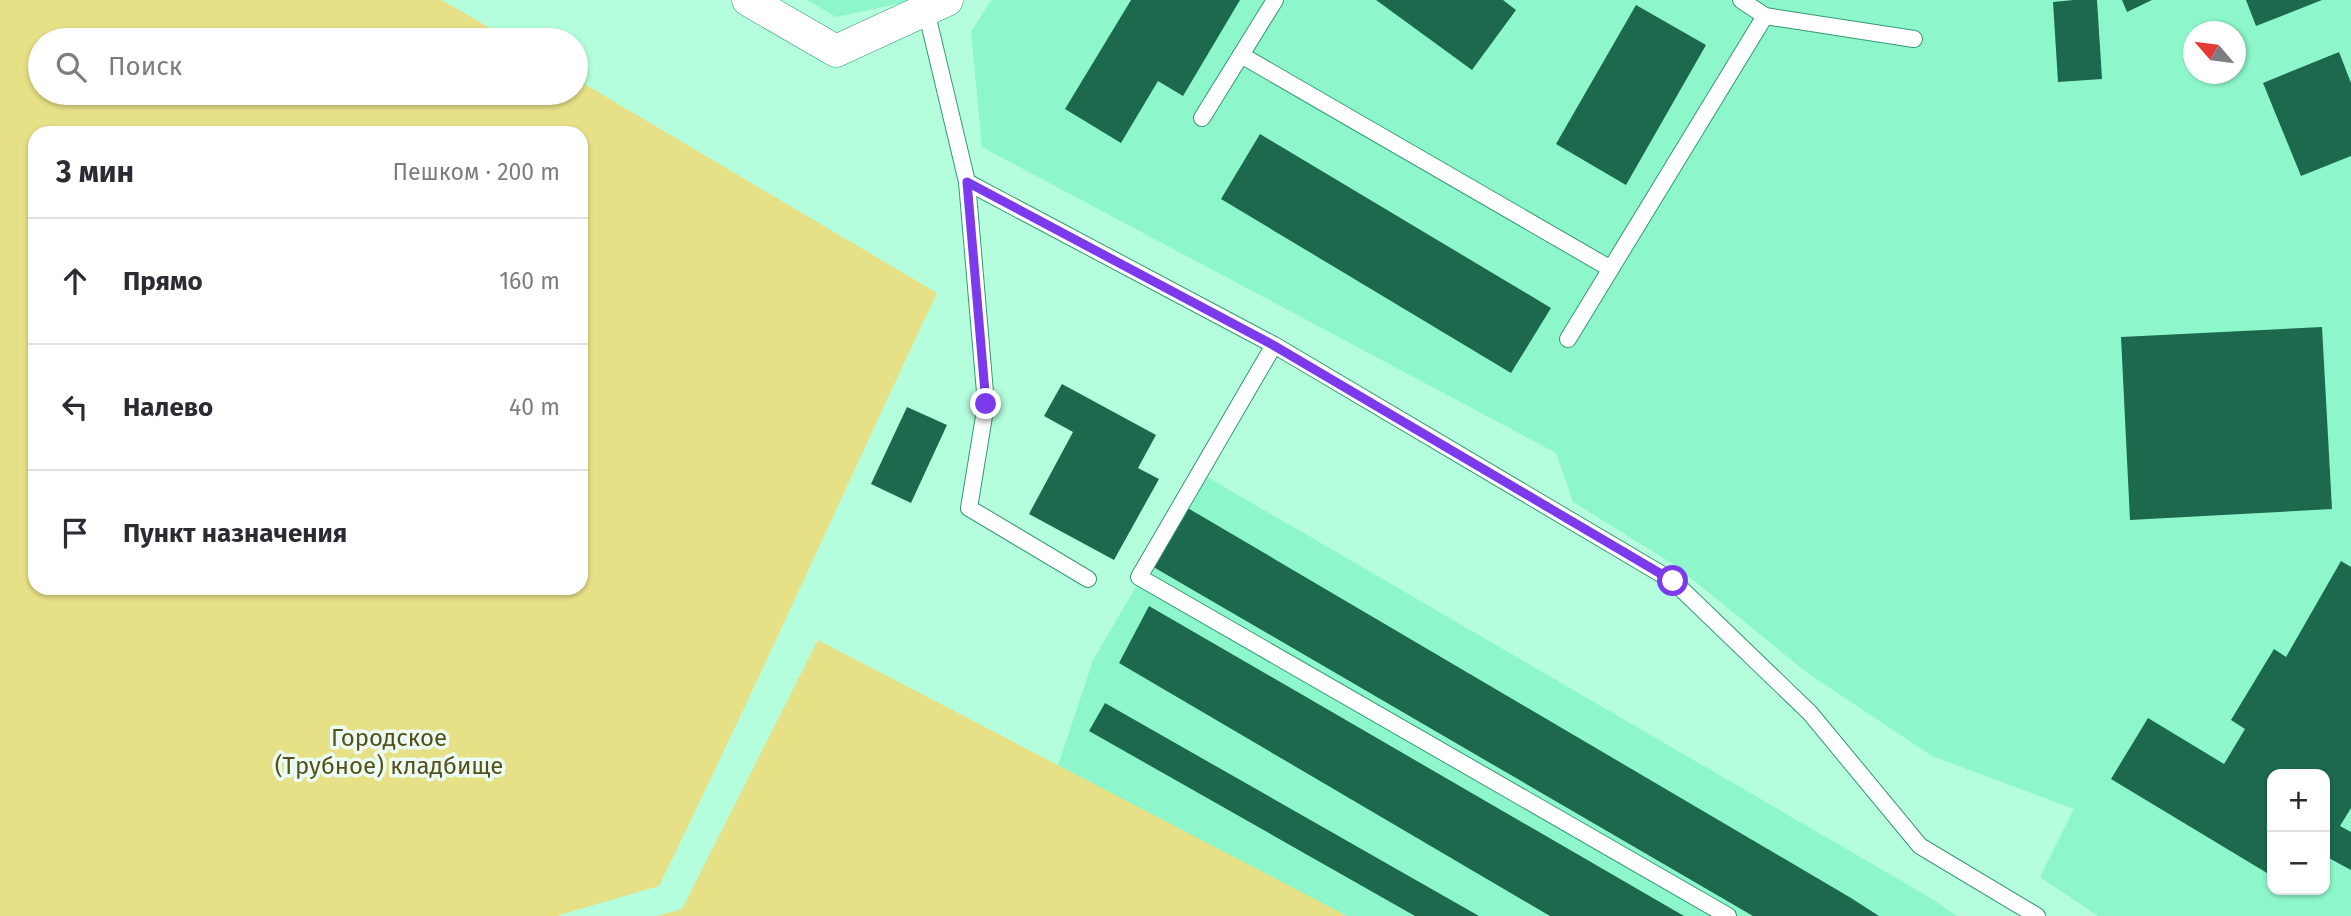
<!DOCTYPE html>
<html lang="ru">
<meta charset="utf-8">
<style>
body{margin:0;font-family:"Fira Sans",sans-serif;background:#f7f7f7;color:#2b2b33}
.controls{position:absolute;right:21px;bottom:21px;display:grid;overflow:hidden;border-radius:14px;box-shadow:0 2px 5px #0004}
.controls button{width:63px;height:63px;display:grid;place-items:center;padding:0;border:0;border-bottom:2px solid #e1e1e2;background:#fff;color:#2b2b33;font:35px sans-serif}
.compass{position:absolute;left:2183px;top:21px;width:63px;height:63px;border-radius:50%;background:#fff;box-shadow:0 2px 5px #0004;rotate:298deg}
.stop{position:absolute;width:21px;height:21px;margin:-16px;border:5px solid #7c3aed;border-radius:50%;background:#fff}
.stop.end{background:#7c3aed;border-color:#fff;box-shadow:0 2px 7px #0008}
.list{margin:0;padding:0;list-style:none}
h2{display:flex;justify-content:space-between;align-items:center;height:91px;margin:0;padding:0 28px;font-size:30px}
h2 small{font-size:23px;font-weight:400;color:#7c7c81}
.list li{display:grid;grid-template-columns:46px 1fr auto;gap:21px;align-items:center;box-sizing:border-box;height:126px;padding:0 28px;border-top:2px solid #e1e1e2}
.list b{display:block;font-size:26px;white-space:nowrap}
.list em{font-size:23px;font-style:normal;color:#7c7c81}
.icon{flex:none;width:38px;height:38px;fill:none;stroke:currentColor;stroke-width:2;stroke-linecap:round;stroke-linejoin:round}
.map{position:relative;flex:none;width:2351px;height:916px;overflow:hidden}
.search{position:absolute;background:#fff;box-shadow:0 2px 5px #0004;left:28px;top:28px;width:560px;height:77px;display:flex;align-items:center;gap:18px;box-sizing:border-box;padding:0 24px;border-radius:38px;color:#7c7c81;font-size:26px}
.panel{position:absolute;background:#fff;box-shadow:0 2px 5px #0004;left:28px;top:126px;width:560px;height:469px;border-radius:21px}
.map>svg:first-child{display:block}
</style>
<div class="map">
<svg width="2351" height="916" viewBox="0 0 2351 916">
<rect width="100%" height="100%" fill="#b4fedd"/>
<!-- built -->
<g fill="#8df7cb" fill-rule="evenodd">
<polygon points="807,0 915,0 836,17"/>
<path d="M991 0H2351V916H2098L2040 877 2074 809 1932 756 1806 672 1676 566 1573 502 1556 453 982 147 971 32ZM2194 32H2236V74H2194ZM2272 774H2325V890H2272Z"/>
<polygon points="1202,474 1929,897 1957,916 1347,916 1057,768 1093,660"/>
</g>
<!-- green -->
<g fill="#e6e086" fill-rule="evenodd">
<path d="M0 0H442L510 40H40V93H576V79L937 293C844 490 755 690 659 886L556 916H0ZM35 133H581V588H35Z"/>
<polygon points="818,640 1347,916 657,916 682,909"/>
</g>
<!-- building -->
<g fill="#1c694e">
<polygon points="1131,0 1240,0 1183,96 1158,81 1121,143 1065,109"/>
<polygon points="1376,0 1503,0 1516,10 1472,70"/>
<polygon points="2074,0 2097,0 2102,79 2058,82 2053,2"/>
<polygon points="2122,0 2152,0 2127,12"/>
<polygon points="2246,0 2322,0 2256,26"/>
<polygon points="1636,5 1706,45 1626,185 1556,144"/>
<polygon points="2339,52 2351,83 2351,156 2301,176 2263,83"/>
<polygon points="1260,134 1551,308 1511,373 1221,199"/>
<polygon points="2322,327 2332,509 2130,520 2121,337"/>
<polygon points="1062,384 1156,435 1138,468 1159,479 1114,560 1029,514 1073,432 1044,416"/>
<polygon points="907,407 947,425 911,503 871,484"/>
<polygon points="1186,507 1851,898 1879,916 1753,916 1150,565"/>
<polygon points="2341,561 2351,567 2351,808 2340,826 2351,832 2351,870 2325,856 2325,774 2272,774 2272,876 2111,779 2148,718 2224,764 2245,729 2231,720 2274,649 2286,657"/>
<polygon points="1149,606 1684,916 1550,916 1119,663"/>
<polygon points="1105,703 1479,916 1415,916 1089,731"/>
</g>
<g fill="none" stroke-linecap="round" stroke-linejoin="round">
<defs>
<g id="service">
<polyline points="1741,0 1765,16 1914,39"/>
<polyline points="926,10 967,182 1274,345 1673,581 1810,713 1920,846 2037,916"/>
<polyline points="1241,55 1611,269"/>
<polyline points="1202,118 1275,0"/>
<polyline points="967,182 986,404 969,508 1088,579"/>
<polyline points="1568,339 1765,16"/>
<polyline points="1274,345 1139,577 1728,916"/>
</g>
<polyline id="minor" points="748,0 836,51 947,0"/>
</defs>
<!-- service casing -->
<use href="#service" stroke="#359874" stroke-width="18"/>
<!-- minor casing -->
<use href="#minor" stroke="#359874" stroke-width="33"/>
<!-- service -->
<use href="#service" stroke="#fff" stroke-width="16"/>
<!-- minor -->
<use href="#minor" stroke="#fff" stroke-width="32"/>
</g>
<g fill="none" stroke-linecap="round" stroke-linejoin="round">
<!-- route -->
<polyline stroke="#7c3aed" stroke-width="9" points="986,404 967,182 1273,345 1673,581"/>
</g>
<g text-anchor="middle" stroke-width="7" stroke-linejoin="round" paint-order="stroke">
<!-- park labels -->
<g font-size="24" fill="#555118" stroke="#ecfdf5">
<text x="389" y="746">Городское<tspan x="389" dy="28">(Трубное) кладбище</tspan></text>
</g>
</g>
</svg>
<div class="controls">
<button>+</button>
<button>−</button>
</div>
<svg class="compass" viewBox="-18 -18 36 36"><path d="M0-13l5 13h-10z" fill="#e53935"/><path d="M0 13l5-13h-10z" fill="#7c7c81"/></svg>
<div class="stop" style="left:1673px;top:581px"></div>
<div class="stop end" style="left:986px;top:404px"></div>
<div class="search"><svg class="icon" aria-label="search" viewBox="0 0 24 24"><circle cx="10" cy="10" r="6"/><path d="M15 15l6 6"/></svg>Поиск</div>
<section class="panel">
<h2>3 мин<small>Пешком · 200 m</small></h2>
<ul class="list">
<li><svg class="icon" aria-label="ahead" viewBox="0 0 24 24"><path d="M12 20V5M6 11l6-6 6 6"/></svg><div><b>Прямо</b></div><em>160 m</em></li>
<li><svg class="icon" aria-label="left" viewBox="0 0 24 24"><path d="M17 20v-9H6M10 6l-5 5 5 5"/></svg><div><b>Налево</b></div><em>40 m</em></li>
<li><svg class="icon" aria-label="arrive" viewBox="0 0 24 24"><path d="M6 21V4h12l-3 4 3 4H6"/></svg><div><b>Пункт назначения</b></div></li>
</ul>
</section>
</div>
